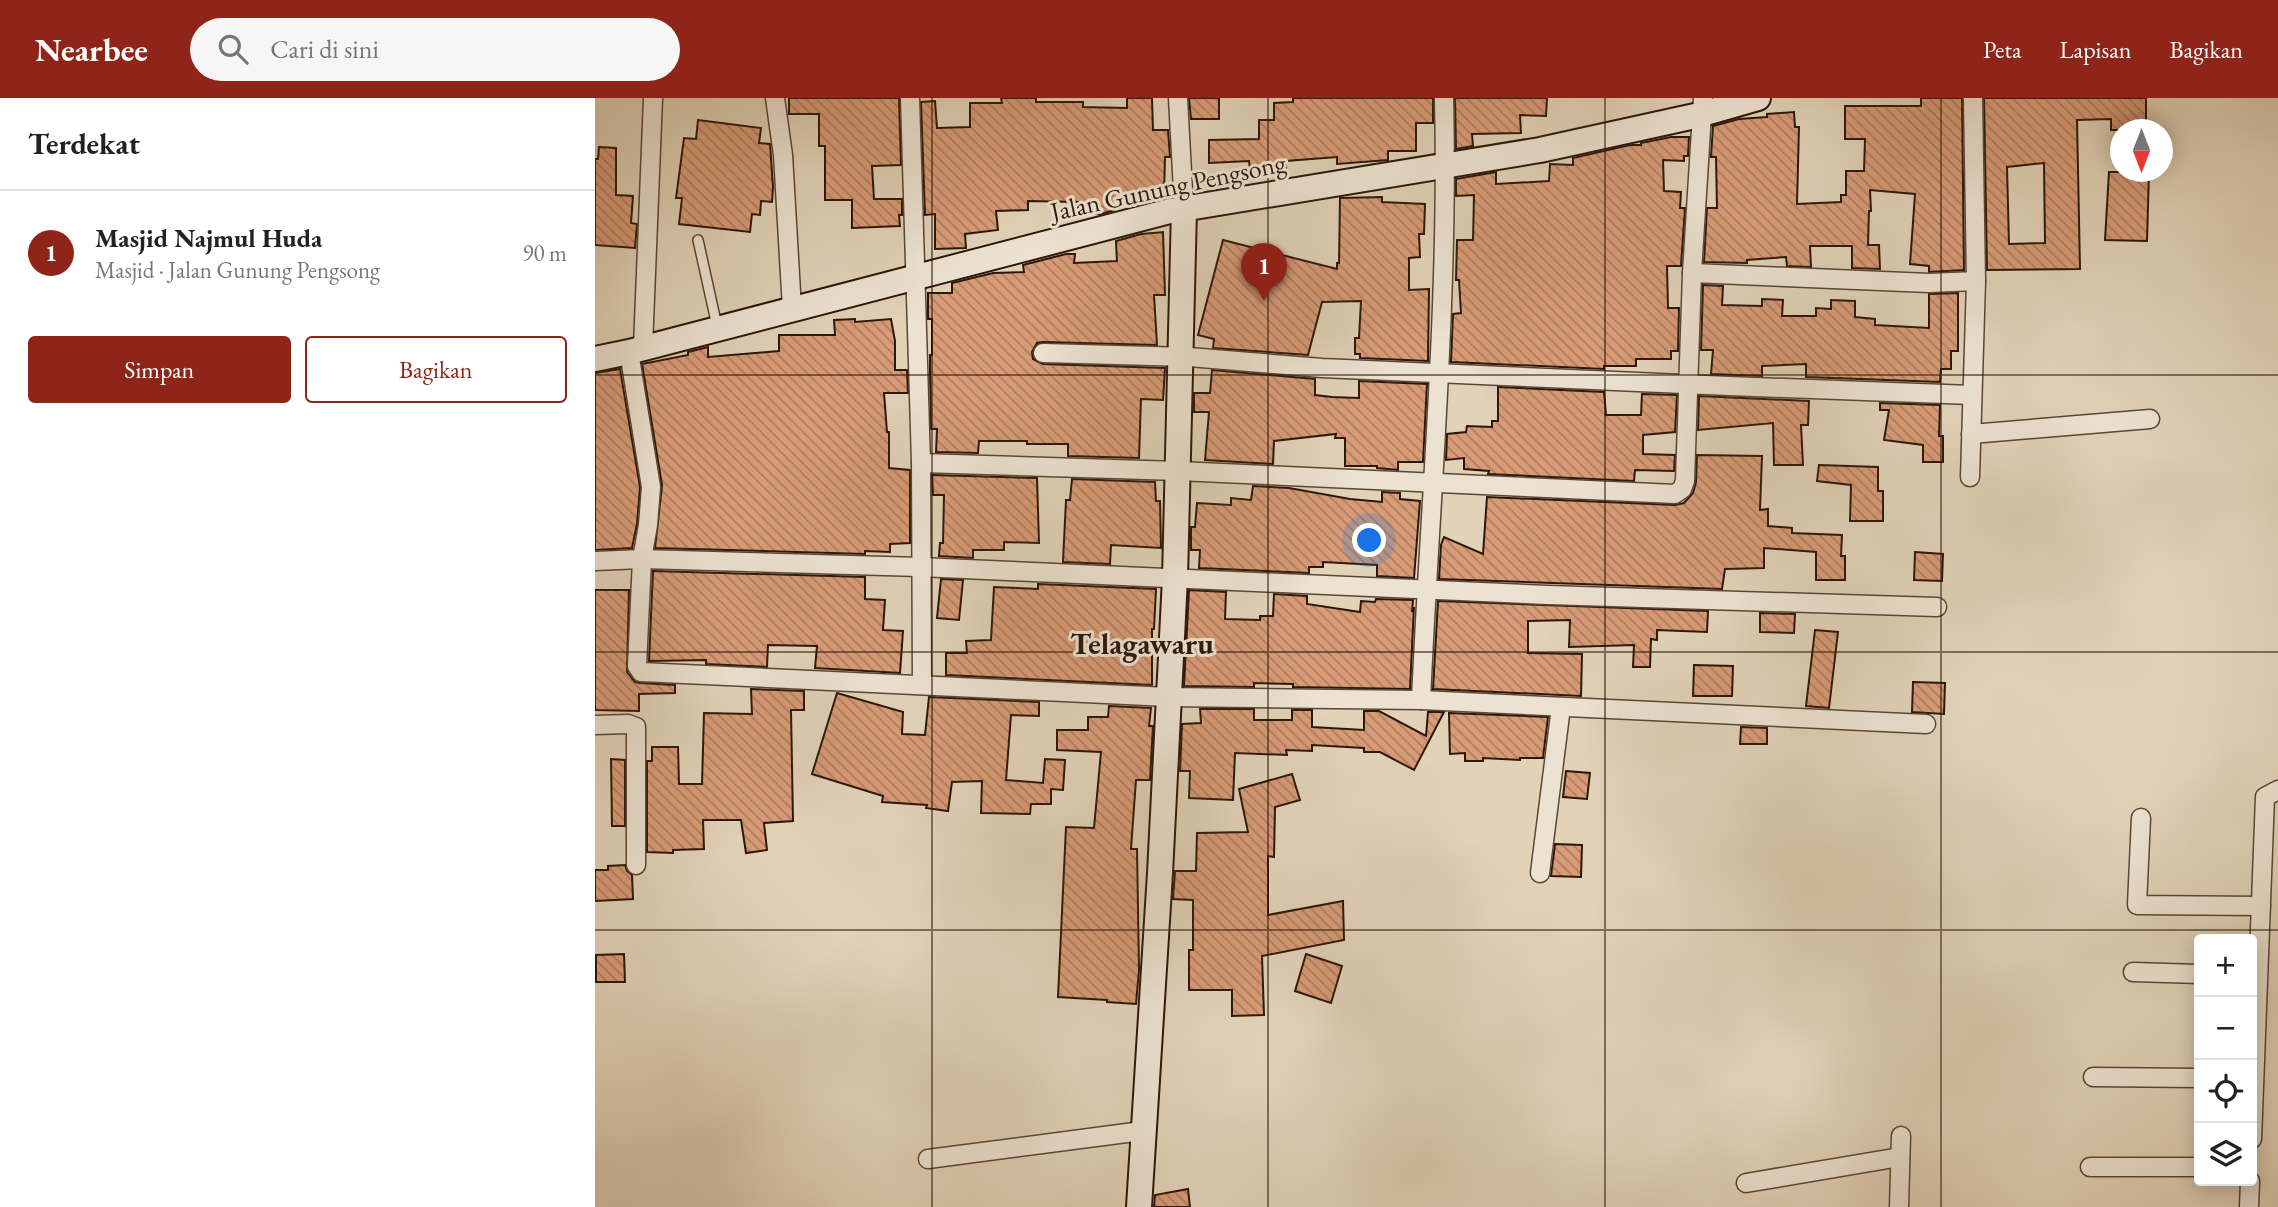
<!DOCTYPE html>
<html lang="id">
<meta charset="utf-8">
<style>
body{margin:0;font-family:"EB Garamond",serif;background:#f6f6f6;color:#222}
.controls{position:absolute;right:21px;bottom:21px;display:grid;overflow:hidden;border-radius:7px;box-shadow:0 4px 18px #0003}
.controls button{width:63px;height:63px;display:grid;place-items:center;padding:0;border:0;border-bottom:2px solid #e0e0e0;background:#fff;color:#222;font:35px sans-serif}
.compass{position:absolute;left:1515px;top:21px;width:63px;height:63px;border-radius:50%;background:#fff;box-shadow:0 4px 18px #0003;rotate:180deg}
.you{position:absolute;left:775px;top:443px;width:24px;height:24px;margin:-18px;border:5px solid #fff;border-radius:50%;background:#1a73e8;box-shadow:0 0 0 10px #1a73e833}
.badge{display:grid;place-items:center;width:46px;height:46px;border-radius:50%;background:#8f2418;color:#fff;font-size:23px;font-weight:700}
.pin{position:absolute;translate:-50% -58px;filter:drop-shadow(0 2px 4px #0008)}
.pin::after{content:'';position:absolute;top:37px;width:24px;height:21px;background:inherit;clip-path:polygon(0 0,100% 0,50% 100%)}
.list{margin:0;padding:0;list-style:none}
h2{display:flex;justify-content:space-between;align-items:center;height:91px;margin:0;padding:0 28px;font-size:30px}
h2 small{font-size:23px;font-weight:400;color:#767676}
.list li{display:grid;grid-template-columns:46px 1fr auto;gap:21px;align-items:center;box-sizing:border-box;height:126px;padding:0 28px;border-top:2px solid #e0e0e0}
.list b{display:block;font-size:26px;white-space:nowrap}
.list p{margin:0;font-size:23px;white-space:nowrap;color:#767676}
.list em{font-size:23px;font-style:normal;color:#767676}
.actions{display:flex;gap:14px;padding:21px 28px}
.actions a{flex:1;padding:16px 0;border:2px solid #8f2418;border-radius:7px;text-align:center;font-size:24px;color:#8f2418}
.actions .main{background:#8f2418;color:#fff}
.icon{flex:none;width:38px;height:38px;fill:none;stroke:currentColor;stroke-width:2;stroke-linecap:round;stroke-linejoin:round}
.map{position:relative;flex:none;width:1683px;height:1109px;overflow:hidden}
header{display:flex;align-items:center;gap:42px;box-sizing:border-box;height:98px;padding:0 35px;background:#8f2418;color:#fff}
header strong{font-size:33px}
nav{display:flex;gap:38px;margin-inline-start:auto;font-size:24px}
.search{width:490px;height:63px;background:#f6f6f6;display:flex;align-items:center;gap:18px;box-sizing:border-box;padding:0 24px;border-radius:38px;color:#767676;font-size:26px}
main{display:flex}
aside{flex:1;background:#fff}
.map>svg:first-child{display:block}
</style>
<header>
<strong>Nearbee</strong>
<div class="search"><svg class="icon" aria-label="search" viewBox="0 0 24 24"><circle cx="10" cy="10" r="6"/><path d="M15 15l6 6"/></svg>Cari di sini</div>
<nav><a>Peta</a><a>Lapisan</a><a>Bagikan</a></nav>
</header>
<main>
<aside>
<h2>Terdekat<small></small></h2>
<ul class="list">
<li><span class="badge">1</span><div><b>Masjid Najmul Huda</b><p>Masjid · Jalan Gunung Pengsong</p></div><em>90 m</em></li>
</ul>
<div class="actions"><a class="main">Simpan</a><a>Bagikan</a></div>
</aside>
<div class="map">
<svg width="1683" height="1109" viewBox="0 0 1683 1109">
<defs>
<pattern id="building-back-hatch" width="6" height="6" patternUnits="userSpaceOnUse" patternTransform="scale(1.75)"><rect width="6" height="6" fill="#d89b77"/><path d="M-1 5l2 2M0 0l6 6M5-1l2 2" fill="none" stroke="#b07d60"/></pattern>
</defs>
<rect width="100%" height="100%" fill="#e1d2b8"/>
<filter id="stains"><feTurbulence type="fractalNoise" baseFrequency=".00286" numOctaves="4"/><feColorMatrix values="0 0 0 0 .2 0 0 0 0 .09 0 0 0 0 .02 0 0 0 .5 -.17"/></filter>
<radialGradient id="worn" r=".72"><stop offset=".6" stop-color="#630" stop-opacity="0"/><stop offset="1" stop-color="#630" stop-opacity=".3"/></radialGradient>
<!-- building -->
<g fill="url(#building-back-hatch)" stroke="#2d1709" stroke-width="2" fill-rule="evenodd">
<polygon points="194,0 304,0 306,67 277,68 279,101 307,101 307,117 304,117 305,128 257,130 257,102 230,102 230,48 224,48 224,16 194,16"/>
<polygon points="406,0 441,0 441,4 488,4 488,9 532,10 532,0 557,0 558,32 573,32 575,59 570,59 569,97 525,96 524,111 505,116 482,115 483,104 433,103 433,112 401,113 403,132 370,136 371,150 340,151 340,116 330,117 326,4 340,3 342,30 375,29 375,5 407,5"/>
<polygon points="594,0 624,0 624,21 596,21"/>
<polygon points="698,0 838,0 838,25 821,25 821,53 793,53 793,62 742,66 742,59 691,63 691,70 655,71 654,63 614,65 614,42 664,41 664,22 679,22 679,5 698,4"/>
<polygon points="860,0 952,0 951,18 925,17 926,35 877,36 878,48 861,51"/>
<polygon points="1326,0 1367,0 1369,172 1334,174 1334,168 1315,166 1320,96 1275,92 1276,113 1274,113 1273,147 1284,147 1285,171 1257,170 1257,148 1215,148 1216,169 1192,168 1191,159 1152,162 1152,165 1109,164 1112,110 1122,110 1121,59 1116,59 1118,28 1144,21 1172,19 1172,16 1199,14 1200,29 1204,29 1202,106 1246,104 1246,97 1251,97 1251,73 1269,73 1270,41 1250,41 1250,8 1326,8"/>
<path d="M1389 0H1551V32H1516V21L1482 22 1485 171 1392 172ZM1449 65 1450 145 1414 146 1412 69Z"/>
<polygon points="103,22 166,30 164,45 175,46 178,89 177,104 166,103 165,117 157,116 155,134 84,126 87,100 81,100 89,40 101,41"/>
<polygon points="1076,39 1094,39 1093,58 1089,58 1089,63 1068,62 1069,93 1086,94 1085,110 1090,110 1086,168 1072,168 1073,210 1084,210 1083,253 1076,253 1076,261 1041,261 1041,268 1009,268 1009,271 856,264 858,216 866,215 864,182 861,182 862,142 878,142 879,97 861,98 861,81 901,74 901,86 954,83 955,66 978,67 978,60 1035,47 1046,47 1046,45"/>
<polygon points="4,49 21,50 21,97 38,98 36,125 42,126 40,150 0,147 0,61 3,61"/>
<polygon points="1514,74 1554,74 1552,143 1510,142"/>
<polygon points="787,99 787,104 830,106 829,136 824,136 825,159 814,160 814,192 834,191 833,263 765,260 765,256 760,256 760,240 764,240 766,203 727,204 713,257 618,250 619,241 603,237 628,142 742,171 742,165 744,165 745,100"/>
<polygon points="568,134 570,197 559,197 562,247 448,244 442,245 437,254 438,261 448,266 570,270 568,302 546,301 544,360 473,358 473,346 432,346 432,343 384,343 383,355 341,354 342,331 336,331 335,272 335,257 337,257 337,221 333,221 333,195 357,195 357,185 398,175 429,174 428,167 471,156 480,156 479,165 522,163 521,143 546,136"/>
<polygon points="1108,187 1128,188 1127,207 1167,208 1167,201 1188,202 1187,218 1221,218 1221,210 1236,211 1236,202 1260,203 1260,219 1280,221 1280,227 1334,230 1334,196 1363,195 1363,253 1356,253 1356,271 1346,271 1345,284 1211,279 1211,266 1167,268 1167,278 1116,276 1118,252 1106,252"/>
<polygon points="260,221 260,224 296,221 300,243 300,272 312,272 313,295 289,295 292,334 294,334 294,370 315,372 315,445 295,446 295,454 270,453 270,456 60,450 67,387 47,266 93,257 93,254 113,249 113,259 184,253 184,237 240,237 239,222"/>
<polygon points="25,271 45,389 42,426 37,450 0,452 0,275"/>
<polygon points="617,272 720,281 720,297 737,299 764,300 764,283 832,286 828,364 803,364 803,372 782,370 782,368 750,368 750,340 740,340 741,336 679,343 678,366 610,362 614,314 599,314 599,295 615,295"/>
<polygon points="903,289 1009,294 1011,317 1046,317 1047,296 1082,297 1080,334 1048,337 1048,356 1080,357 1079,373 1040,372 1039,383 893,376 894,373 869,371 869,360 851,362 852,336 871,334 872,328 897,329 897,323 903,323"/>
<polygon points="1104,298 1214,303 1213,327 1206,327 1208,367 1179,367 1178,325 1103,332"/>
<polygon points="1285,305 1345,307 1344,338 1348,338 1348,364 1328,364 1328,347 1289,342 1294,312 1285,312"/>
<polygon points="1102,357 1167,358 1165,412 1173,411 1173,428 1197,430 1197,435 1247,437 1246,458 1250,458 1250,482 1221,482 1221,454 1169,450 1169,470 1130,471 1127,491 844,481 846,447 849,439 888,456 892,399 1080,407 1089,405 1098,395 1101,384"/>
<polygon points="1224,367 1283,369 1283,393 1288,393 1288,423 1255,423 1256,387 1222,383"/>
<polygon points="337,377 442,380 444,445 409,444 409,452 378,452 378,460 344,458 345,445 348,445 349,397 338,397"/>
<polygon points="477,381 560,384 561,403 565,403 566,450 516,447 515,466 468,464 471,402 475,402"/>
<polygon points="658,388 694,390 755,401 787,404 787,394 805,395 805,401 825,403 819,480 782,478 782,467 728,464 728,469 714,469 714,475 604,470 605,452 596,452 596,429 600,429 602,405 636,407 636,400 656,402"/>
<polygon points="1320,454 1348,456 1347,483 1319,482"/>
<polygon points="58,473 270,479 270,501 290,502 288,532 308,533 305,575 220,570 222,548 173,547 172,569 111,566 111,562 54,563"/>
<polygon points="346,481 368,482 364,522 342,520"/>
<polygon points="443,486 561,491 559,531 557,531 557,587 351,577 351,555 372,555 371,543 396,542 399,489 443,491"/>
<polygon points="0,492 34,492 32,574 40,584 45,585 80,587 80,595 44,596 44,613 0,612"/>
<polygon points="594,492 631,494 630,521 665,522 665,518 678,518 679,496 712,498 712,506 765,514 766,503 780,504 781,501 818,502 817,514 819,509 815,591 698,589 698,586 659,585 659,589 589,588"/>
<polygon points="843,503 1113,513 1112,534 1062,532 1062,542 1056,541 1055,569 1038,569 1039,547 974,549 975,522 933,523 933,555 987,556 986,598 838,591"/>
<polygon points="1165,515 1200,516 1199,535 1165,534"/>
<polygon points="1220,532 1243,534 1234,610 1211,608"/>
<polygon points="1099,567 1138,568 1137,598 1098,598"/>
<polygon points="1318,584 1350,585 1349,616 1317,614"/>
<polygon points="156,591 209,593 209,612 196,612 198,723 169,725 172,752 151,755 146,722 108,722 109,751 78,752 78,755 52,754 52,663 57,663 57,649 83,649 84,686 107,686 109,615 157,616"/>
<polygon points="242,595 308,614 307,636 330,637 334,599 444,604 444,618 416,617 411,682 448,685 450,661 470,662 468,692 456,691 456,706 436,706 435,716 386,715 387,683 357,684 353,713 331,710 332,707 287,704 288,698 217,676"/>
<polygon points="514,608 556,610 554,628 558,628 555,682 541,682 536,751 542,751 544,872 541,906 512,904 512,902 463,899 471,729 499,730 506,654 462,652 462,632 493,632 493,619 513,619"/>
<polygon points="605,611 659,611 659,622 697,622 697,612 717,612 717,629 769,632 769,613 784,613 831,638 833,614 849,614 819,672 785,654 769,654 769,650 717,647 717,653 691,652 692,657 640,655 638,702 594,700 595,673 585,673 587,626 606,625"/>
<polygon points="854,615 953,619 948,660 925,660 925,662 888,660 888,663 870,663 870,655 855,656"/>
<polygon points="1146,629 1172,630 1172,646 1145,646"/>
<polygon points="16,661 30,662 30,728 17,728"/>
<polygon points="971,673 995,675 992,701 968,699"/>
<polygon points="697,676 705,702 680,709 679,759 673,758 673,817 748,803 749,842 667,858 669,917 637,918 637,892 594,892 594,852 598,852 598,802 578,801 580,773 601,773 602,735 653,734 644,691"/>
<polygon points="960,746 987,747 986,779 956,778"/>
<polygon points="30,767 32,773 37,777 38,801 0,803 0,772 13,772 13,768"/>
<polygon points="29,856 30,884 1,884 1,857"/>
<polygon points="711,856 747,868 736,905 700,893"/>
<polygon points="593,1091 595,1109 559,1109 560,1097"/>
</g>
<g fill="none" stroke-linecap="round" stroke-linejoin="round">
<defs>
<polyline id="lane" points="103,142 122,228"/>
<g id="street">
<polyline points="180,0 188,57 197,211"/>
<polyline points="315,0 326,365 327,587"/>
<polyline points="583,0 589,111"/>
<polyline points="1097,175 1334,185 1381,183 1378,0"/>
<polyline points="48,249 58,0"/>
<polyline points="34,254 56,389 53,427 47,461 42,568 46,574 573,599 826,602 1331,626"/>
<polyline points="448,255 594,259 727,270 1134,288 1377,297"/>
<polyline points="1376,336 1555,321"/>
<polyline points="326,365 583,373 1080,396 1087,391 1090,383 1097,175 1108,0"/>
<polyline points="1375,379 1381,183"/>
<polyline points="0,463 47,461 325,469 953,497 1342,509"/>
<path d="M826 602C835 402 854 201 849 0"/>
<polyline points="0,627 33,626 41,629 41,767"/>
<polyline points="1546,720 1542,807 1666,808"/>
<polyline points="945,775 966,609"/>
<polyline points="1538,874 1604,876"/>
<polyline points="1498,979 1604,980"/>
<polyline points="1657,1041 1670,699 1683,692"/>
<polyline points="333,1061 547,1033"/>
<polyline points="1495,1069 1604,1069"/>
<polyline points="1151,1085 1305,1059"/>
<polyline points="1304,1109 1306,1038"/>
<polyline points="1654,1109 1655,1083"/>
</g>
<g id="secondary">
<polyline points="0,261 34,254 575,113 945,52 1100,18 1163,0"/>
<polyline points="544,1109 565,775 580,480 589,111"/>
</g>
</defs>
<!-- lane casing -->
<use href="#lane" stroke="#5a4635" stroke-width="12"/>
<!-- street casing -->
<use href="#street" stroke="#5a4635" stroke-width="21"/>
<!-- secondary casing -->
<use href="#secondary" stroke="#2d1709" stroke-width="28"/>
<!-- lane -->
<use href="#lane" stroke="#ece2d1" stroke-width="9"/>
<!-- street -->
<use href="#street" stroke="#ece2d1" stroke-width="18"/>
<!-- secondary -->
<use href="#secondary" stroke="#ece2d1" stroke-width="24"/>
</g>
<!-- grid -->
<path fill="none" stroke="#2d1709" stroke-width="2" stroke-opacity="0.55" d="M337 0V1109M673 0V1109M1010 0V1109M1346 0V1109M0 277H1683M0 554H1683M0 832H1683"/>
<g text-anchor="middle" stroke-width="6" stroke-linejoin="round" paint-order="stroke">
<!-- street labels -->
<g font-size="26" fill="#2d1709" stroke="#ece2d1">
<text transform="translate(573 89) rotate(-12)" y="9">Jalan Gunung Pengsong</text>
</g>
<!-- quarter labels -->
<g font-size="30" font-weight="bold" fill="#2d1709" stroke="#ece2d1">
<text x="547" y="556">Telagawaru</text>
</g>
</g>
<rect width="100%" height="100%" filter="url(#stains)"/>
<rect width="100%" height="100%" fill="url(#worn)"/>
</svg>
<div class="controls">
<button>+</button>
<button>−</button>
<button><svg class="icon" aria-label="locate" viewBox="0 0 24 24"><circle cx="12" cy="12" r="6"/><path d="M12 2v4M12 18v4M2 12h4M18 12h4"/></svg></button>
<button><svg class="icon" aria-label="layers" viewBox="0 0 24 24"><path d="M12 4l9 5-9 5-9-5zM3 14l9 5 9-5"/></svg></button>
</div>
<svg class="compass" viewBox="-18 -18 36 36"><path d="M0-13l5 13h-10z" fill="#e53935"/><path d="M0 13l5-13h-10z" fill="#767676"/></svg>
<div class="you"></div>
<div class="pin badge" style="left:669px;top:203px">1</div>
</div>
</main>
